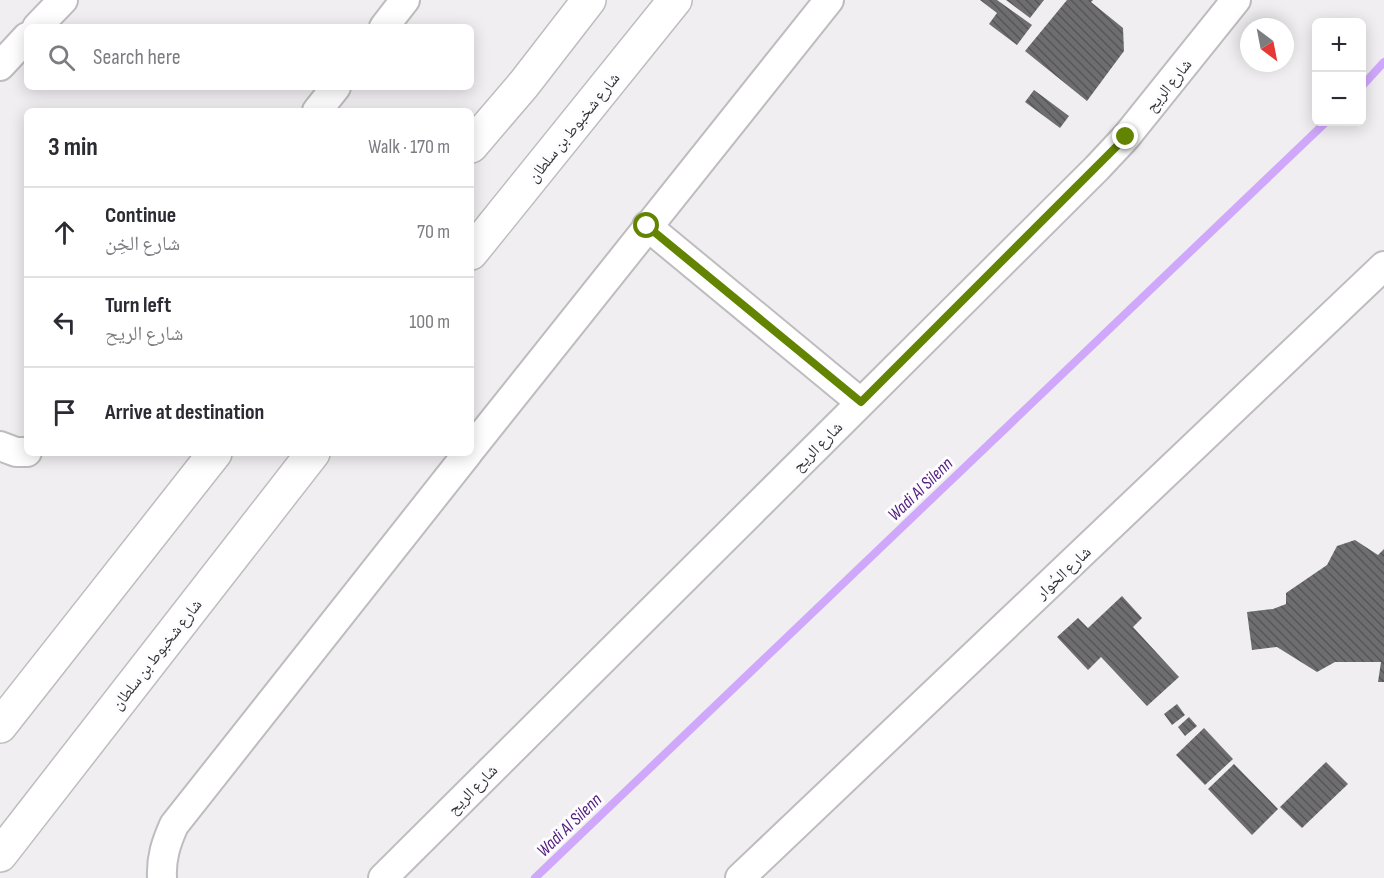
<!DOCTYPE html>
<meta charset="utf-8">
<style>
body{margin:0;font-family:"Sofia Sans Condensed","Noto Naskh Arabic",sans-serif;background:#f2f2f3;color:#2b2b33}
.controls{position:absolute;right:18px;top:18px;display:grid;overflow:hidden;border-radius:9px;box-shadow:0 3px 15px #0003}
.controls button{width:54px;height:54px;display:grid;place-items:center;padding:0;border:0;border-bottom:2px solid #e1e1e2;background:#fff;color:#2b2b33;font:30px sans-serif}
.compass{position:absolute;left:1240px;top:18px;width:54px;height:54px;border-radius:50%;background:#fff;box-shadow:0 3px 15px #0003;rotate:148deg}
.stop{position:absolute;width:18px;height:18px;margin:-14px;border:4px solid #638400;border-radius:50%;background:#fff}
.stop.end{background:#638400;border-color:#fff;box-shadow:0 2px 6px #0008}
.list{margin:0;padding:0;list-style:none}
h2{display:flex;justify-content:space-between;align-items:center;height:78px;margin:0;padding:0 24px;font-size:26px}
h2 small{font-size:20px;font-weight:400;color:#7c7c81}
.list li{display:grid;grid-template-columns:39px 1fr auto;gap:18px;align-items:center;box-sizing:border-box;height:90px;padding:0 24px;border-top:2px solid #e1e1e2}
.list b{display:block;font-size:22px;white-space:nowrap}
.list p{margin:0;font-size:20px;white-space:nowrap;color:#7c7c81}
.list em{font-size:20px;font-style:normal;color:#7c7c81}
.icon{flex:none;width:33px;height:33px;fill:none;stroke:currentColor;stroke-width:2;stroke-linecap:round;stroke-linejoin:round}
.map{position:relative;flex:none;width:1384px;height:878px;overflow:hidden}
.search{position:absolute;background:#fff;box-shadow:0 3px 15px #0003;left:24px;top:24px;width:450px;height:66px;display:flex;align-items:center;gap:15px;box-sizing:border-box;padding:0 21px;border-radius:9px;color:#7c7c81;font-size:22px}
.panel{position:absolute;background:#fff;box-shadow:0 3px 15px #0003;left:24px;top:108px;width:450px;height:348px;border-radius:9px}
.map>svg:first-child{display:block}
</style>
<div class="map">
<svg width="1384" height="878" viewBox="0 0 1384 878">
<defs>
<pattern id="building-back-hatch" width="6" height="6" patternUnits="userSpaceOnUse" patternTransform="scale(1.5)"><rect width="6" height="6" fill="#6e6d70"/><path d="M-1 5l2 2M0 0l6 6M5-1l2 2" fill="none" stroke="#565558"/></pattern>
</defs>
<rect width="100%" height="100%" fill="#f0eef1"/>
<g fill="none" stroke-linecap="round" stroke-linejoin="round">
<!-- stream -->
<g stroke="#cfa8fb" stroke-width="8">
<polyline points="1362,86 1384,62"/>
<polyline points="535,878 1326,122"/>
</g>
</g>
<!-- building -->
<g fill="url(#building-back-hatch)">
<polygon points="980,0 997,0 1032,25 1017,45 989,24 997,13"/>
<polygon points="1006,0 1044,0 1030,18"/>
<polygon points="1067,0 1093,0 1091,2 1123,28 1124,51 1087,101 1025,51"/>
<polygon points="1034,90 1069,116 1060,128 1025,102"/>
<polygon points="1355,540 1378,555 1384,549 1384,682 1378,682 1381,662 1335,662 1317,672 1277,647 1252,650 1247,612 1273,609 1286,604 1286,593 1327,565 1337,546"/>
<polygon points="1122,596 1142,618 1133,627 1179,677 1147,706 1101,657 1088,670 1057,637 1078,618 1088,628"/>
<polygon points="1177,704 1185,715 1172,725 1164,714"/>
<polygon points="1189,717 1197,726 1185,736 1178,727"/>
<polygon points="1204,728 1233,759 1205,785 1176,755"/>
<polygon points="1326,762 1348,784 1302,828 1280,807"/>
<polygon points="1234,764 1278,809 1252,835 1208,789"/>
</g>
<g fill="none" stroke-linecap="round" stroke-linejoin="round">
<defs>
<g id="street">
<polyline points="37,27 63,0"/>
<polyline points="384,27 405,0"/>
<polyline points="0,66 27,37"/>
<polyline points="317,111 336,87"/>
<polyline points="647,226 860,402"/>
<polyline points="0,446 16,452 27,452"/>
<polyline points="471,449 829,0"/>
<path d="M162 878C161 858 166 843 174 825L468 453"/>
<polyline points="383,878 1097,168 1126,137 1236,0"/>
<polyline points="740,878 1384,266"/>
</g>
<g id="primary">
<polyline points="471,146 524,84 589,0"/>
<polyline points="471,253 675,0"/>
<polyline points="0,726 215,453"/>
<polyline points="0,855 313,453"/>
</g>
</defs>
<!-- street casing -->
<use href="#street" stroke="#bebcbf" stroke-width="32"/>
<!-- primary casing -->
<use href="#primary" stroke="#bebcbf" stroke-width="36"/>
<!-- street -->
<use href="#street" stroke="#fff" stroke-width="28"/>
<!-- primary -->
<use href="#primary" stroke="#fff" stroke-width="33"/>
</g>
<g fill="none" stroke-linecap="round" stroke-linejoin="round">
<!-- route -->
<polyline stroke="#638400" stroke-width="8" points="647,226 861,402 1126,137"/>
</g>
<g text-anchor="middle" stroke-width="6" stroke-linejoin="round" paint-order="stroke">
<!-- street labels -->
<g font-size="16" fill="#313032" stroke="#fdfcff">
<text transform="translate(1168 85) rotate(-51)" y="6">شارع الريح</text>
<text transform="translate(573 127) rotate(-51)" y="6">شارع شخبوط بن سلطان</text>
<text transform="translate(817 446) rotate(-45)" y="6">شارع الريح</text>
<text transform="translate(1063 572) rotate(-43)" y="6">شارع الحُوار</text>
<text transform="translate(156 654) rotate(-52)" y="6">شارع شخبوط بن سلطان</text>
<text transform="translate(472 789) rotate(-45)" y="6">شارع الريح</text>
</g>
<!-- water labels -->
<g font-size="18" font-style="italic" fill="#55217f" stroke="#fdfcff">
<text transform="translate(920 489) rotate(-44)" y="6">Wadi Al Silenn</text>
<text transform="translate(569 825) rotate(-44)" y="6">Wadi Al Silenn</text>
</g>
</g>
</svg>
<div class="controls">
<button>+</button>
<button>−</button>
</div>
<svg class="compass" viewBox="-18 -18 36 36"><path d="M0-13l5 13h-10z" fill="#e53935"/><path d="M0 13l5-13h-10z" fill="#7c7c81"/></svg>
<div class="stop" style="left:647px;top:226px"></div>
<div class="stop end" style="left:1126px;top:137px"></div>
<div class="search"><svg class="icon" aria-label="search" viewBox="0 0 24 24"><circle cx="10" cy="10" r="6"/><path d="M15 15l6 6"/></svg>Search here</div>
<section class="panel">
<h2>3 min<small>Walk · 170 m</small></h2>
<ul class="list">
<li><svg class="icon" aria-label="ahead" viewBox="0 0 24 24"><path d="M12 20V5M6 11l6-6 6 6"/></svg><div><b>Continue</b><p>شارع الخِن</p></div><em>70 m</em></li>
<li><svg class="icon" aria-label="left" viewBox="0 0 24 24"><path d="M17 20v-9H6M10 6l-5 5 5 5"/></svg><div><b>Turn left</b><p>شارع الريح</p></div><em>100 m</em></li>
<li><svg class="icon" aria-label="arrive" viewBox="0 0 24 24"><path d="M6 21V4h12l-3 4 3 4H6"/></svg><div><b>Arrive at destination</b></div></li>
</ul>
</section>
</div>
